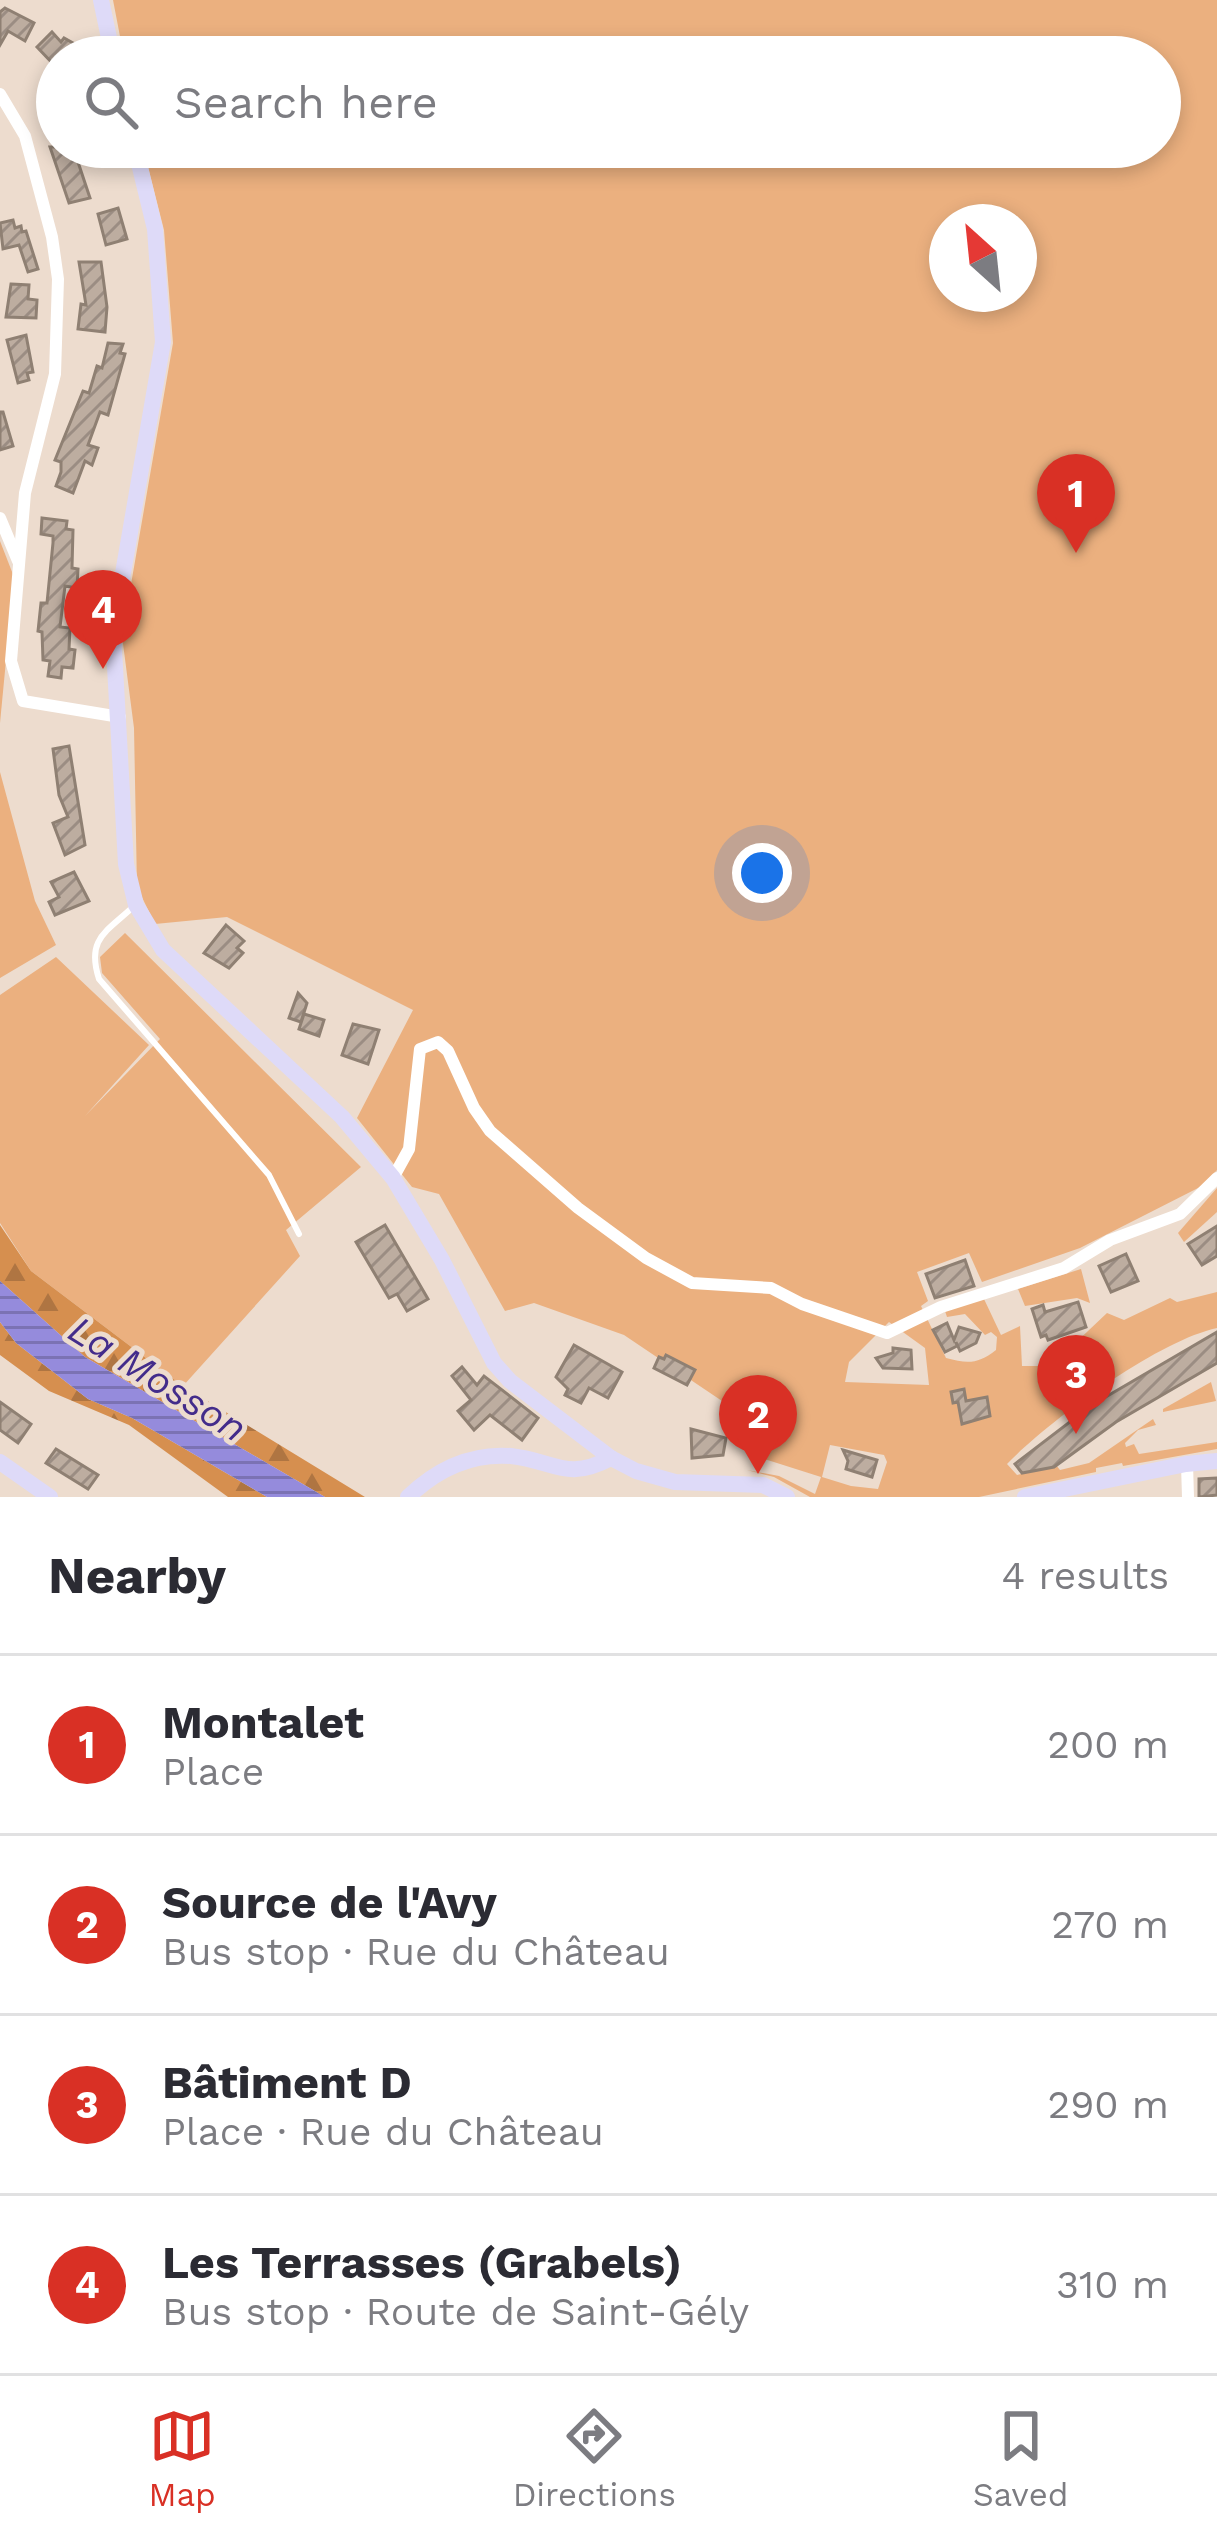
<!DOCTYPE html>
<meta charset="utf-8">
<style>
body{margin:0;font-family:"Work Sans",sans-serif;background:#f7f7f7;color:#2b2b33}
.compass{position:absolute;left:929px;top:204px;width:108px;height:108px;border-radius:50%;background:#fff;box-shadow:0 6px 18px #0003;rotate:333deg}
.you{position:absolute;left:762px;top:873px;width:42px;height:42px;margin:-30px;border:9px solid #fff;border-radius:50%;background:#1a73e8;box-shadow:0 0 0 18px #1a73e833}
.badge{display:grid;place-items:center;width:78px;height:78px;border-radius:50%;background:#d93025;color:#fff;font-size:39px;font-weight:700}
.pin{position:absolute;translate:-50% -99px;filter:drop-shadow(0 3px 6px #0008)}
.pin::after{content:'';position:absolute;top:63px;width:42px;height:36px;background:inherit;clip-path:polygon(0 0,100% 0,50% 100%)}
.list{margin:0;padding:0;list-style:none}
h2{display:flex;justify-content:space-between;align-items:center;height:156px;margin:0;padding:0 48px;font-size:51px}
h2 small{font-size:39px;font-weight:400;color:#7c7c81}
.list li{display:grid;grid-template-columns:78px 1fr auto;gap:36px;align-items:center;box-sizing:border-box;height:180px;padding:0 48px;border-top:3px solid #e1e1e2}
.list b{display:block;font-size:45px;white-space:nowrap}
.list p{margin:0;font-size:39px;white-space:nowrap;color:#7c7c81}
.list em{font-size:39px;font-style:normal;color:#7c7c81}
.icon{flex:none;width:66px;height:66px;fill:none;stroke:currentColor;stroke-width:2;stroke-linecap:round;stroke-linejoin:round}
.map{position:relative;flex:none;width:1217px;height:1497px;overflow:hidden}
.search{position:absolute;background:#fff;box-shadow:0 6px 18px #0003;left:36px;right:36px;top:36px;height:132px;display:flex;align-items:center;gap:30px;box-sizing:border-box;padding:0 42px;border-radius:66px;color:#7c7c81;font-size:45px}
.sheet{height:876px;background:#fff}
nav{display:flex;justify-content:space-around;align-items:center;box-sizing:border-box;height:168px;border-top:3px solid #e1e1e2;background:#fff;font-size:33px;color:#7c7c81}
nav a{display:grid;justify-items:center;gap:6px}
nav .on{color:#d93025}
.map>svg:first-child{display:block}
</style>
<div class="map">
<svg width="1217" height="1497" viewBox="0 0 1217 1497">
<defs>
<pattern id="forest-firs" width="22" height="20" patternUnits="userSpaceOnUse" patternTransform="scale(3)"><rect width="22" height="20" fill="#d68f4f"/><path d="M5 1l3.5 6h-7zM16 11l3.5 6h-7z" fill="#af7542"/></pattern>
<pattern id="water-rules" width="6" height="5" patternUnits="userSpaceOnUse" patternTransform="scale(3)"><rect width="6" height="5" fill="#958bdc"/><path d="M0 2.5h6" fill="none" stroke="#7b72b3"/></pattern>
<pattern id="building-hatch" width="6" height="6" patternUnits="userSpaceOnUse" patternTransform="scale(3)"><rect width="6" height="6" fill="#bdada0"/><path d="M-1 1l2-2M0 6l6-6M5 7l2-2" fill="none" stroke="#9b8d83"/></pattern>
</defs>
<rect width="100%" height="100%" fill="#eddcce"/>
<!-- green -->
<g fill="#ebb07f" fill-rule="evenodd">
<path d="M113 0H1217V1170L1202 1186 1080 1248 982 1282 969 1253 917 1272 928 1301 921 1306 946 1358C968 1364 978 1364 996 1350L997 1337 991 1332 985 1335 965 1314 947 1317 945 1311 984 1299 1001 1335 1020 1326 1022 1366H1051L1107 1313 1124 1320 1170 1298 1177 1302 1217 1292V1328C1157 1341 1050 1420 1007 1464L1017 1475 1056 1465 1060 1470 1089 1463 1153 1419 1156 1425 1138 1430 1125 1443 1126 1447 1134 1444 1139 1454 1217 1442V1449L1123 1466 1122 1463 1096 1468V1472L979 1497H810L774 1477 747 1470 779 1476 815 1494 821 1477 755 1456 725 1403 624 1335 534 1303 505 1311 439 1194 412 1187 357 1118 413 1010 227 917 155 924 137 887 134 728 122 636 173 343 164 230 143 147H1160V57H124ZM947 222H1019V294H947ZM889 1322 925 1348 929 1385 845 1382 849 1362ZM830 1445 884 1455 887 1462 878 1489 851 1486 822 1477Z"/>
<polygon points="0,541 14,577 0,723"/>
<polygon points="0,772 35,901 56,945 0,978"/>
<polygon points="125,933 361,1167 286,1230 300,1256 183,1386 31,1271 0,1223 0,995 56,957 149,1045 85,1116 160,1039 102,973 100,957"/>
<polygon points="1217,1188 1217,1212 1184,1242 1178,1233"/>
<polygon points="1081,1269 1090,1303 1077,1298 1025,1306 1018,1289"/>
<polygon points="1211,1382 1216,1401 1163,1412 1163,1409"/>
</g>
<!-- forest -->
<g fill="url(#forest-firs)">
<polygon points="0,1225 31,1271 183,1386 365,1497 325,1497 85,1357 0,1281"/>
<polygon points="0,1322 16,1343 88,1399 132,1418 267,1497 228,1497 129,1425 49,1391 0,1355"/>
</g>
<!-- water -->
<polygon fill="url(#water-rules)" points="0,1281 85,1357 325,1497 267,1497 132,1418 88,1399 16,1343 0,1322"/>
<!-- building -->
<g fill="url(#building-hatch)" stroke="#8f8073" stroke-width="3">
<polygon points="5,8 34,23 25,41 8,31 0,45 0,12"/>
<polygon points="52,32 61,42 64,38 82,48 72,57 57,57 57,68 37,47"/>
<polygon points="57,93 57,130 53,130 44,96"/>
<polygon points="50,147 73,147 90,198 69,203"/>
<polygon points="118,208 127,239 106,245 98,214"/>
<polygon points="13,220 15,228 21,226 22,232 26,231 38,269 28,272 19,245 3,249 0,223"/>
<polygon points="79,262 101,262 107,307 105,332 78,329 81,304 86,305"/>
<polygon points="11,284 29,285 28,299 37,300 36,318 6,317"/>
<polygon points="26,335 33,372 27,373 29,380 18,383 7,340"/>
<polygon points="108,343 123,344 120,353 125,354 108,415 100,412 88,445 98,448 92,465 85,461 73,493 56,486 61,472 61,462 55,460 83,391 89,393 97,366 102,368"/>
<polygon points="0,412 3,412 13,446 0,450"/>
<polygon points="42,518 67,521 66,529 73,530 72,568 78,569 77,588 65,586 60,627 70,628 69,649 75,650 73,668 62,667 61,678 48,676 50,661 43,660 42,632 38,631 41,603 47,603 53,543 53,536 41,534"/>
<polygon points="69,746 85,845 65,855 53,823 68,817 59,795 53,749"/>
<polygon points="74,872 89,901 55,915 49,902 59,897 51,882"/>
<polygon points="226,925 244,941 237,948 243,953 229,968 204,953"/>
<polygon points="298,993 307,1003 301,1022 289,1018"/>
<polygon points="304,1014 324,1020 319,1036 299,1029"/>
<polygon points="353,1024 379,1030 368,1064 342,1055"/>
<polygon points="385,1225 428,1299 407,1311 397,1294 389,1298 356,1242"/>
<polygon points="1217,1226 1217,1256 1202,1265 1188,1244"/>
<polygon points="1126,1254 1138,1281 1111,1292 1099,1266"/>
<polygon points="965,1260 974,1286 935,1298 926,1274"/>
<polygon points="1078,1302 1086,1327 1048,1340 1046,1335 1041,1337 1032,1309 1043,1305 1045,1312"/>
<polygon points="947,1323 954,1340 959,1327 980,1333 976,1343 960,1351 956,1342 957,1346 945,1352 933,1330"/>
<polygon points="1217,1332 1217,1363 1116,1422 1054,1467 1022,1473 1015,1464 1092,1405"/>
<polygon points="574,1345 622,1372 608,1398 589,1388 581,1403 565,1395 568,1389 556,1377"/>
<polygon points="893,1348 911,1350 912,1369 883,1368 876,1358 893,1353"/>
<polygon points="666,1355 695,1370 687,1385 654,1368 659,1357 664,1359"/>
<polygon points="462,1367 477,1385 484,1376 538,1418 522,1440 490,1415 474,1430 458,1411 471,1400 452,1376"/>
<polygon points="964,1389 966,1401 987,1397 990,1416 962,1424 958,1402 953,1403 951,1392"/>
<polygon points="0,1402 31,1424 18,1443 0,1430"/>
<polygon points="691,1429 726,1438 723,1455 692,1458"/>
<polygon points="56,1449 98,1475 88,1489 46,1463"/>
<polygon points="843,1450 877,1460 872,1477 846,1469 848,1461"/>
<polygon points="1217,1478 1217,1495 1199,1497 1199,1479"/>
</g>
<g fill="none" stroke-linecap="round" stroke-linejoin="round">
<!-- lane -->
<path stroke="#fff" stroke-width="6" d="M133 907C106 932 86 939 99 979L269 1175 299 1234"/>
<!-- street -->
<g stroke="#fff" stroke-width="12">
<polyline points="0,94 25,136 52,237 58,279 55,374 25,493 11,661 23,701 120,717"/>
<polyline points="0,518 18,561"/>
<polyline points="393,1178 409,1149 420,1049 438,1042 448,1051 474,1108 490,1131 578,1208 646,1258 692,1283 771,1288 802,1304 887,1333 941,1307 1064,1268 1110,1240 1180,1214 1217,1178"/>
<polyline points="1187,1464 1188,1497"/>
</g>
<!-- secondary -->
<g stroke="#dedaf8" stroke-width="16">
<polyline points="101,0 113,57"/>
<polyline points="135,147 155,229 163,342 113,631 126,864 136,905 163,950 342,1117 393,1178 442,1260 494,1363 510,1381 611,1458 636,1471 675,1482 763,1485 787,1497"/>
<polyline points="0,1462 50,1497"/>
<path d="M408 1497C436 1470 471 1453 511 1456 555 1461 566 1482 611 1458"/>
<polyline points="1025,1497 1186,1464 1217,1461"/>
</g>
</g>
<g text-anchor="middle" stroke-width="10" stroke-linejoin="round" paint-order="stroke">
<!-- water labels -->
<g font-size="39" font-style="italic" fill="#432c8b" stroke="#eddcce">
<text transform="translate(158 1378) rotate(32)" y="14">La Mosson</text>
</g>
</g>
</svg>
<svg class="compass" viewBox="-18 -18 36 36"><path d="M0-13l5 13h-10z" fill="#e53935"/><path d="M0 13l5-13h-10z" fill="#7c7c81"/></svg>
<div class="you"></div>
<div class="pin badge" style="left:1076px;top:553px">1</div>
<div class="pin badge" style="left:758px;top:1474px">2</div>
<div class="pin badge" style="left:1076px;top:1434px">3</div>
<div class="pin badge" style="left:103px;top:669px">4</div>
<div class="search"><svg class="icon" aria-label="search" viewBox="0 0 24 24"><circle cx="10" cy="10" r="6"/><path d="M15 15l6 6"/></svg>Search here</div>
</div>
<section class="sheet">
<h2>Nearby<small>4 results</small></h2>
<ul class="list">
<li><span class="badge">1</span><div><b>Montalet</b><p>Place</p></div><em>200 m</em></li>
<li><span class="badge">2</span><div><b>Source de l'Avy</b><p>Bus stop · Rue du Château</p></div><em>270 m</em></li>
<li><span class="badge">3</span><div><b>Bâtiment D</b><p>Place · Rue du Château</p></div><em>290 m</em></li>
<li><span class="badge">4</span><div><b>Les Terrasses (Grabels)</b><p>Bus stop · Route de Saint-Gély</p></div><em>310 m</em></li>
</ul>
</section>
<nav>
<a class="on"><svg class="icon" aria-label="map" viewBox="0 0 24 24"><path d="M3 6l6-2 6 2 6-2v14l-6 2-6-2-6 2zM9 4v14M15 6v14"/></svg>Map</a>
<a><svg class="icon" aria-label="directions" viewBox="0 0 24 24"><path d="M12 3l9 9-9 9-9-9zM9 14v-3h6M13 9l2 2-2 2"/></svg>Directions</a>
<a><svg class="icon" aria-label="saved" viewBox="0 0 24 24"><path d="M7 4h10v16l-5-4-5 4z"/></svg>Saved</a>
</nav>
